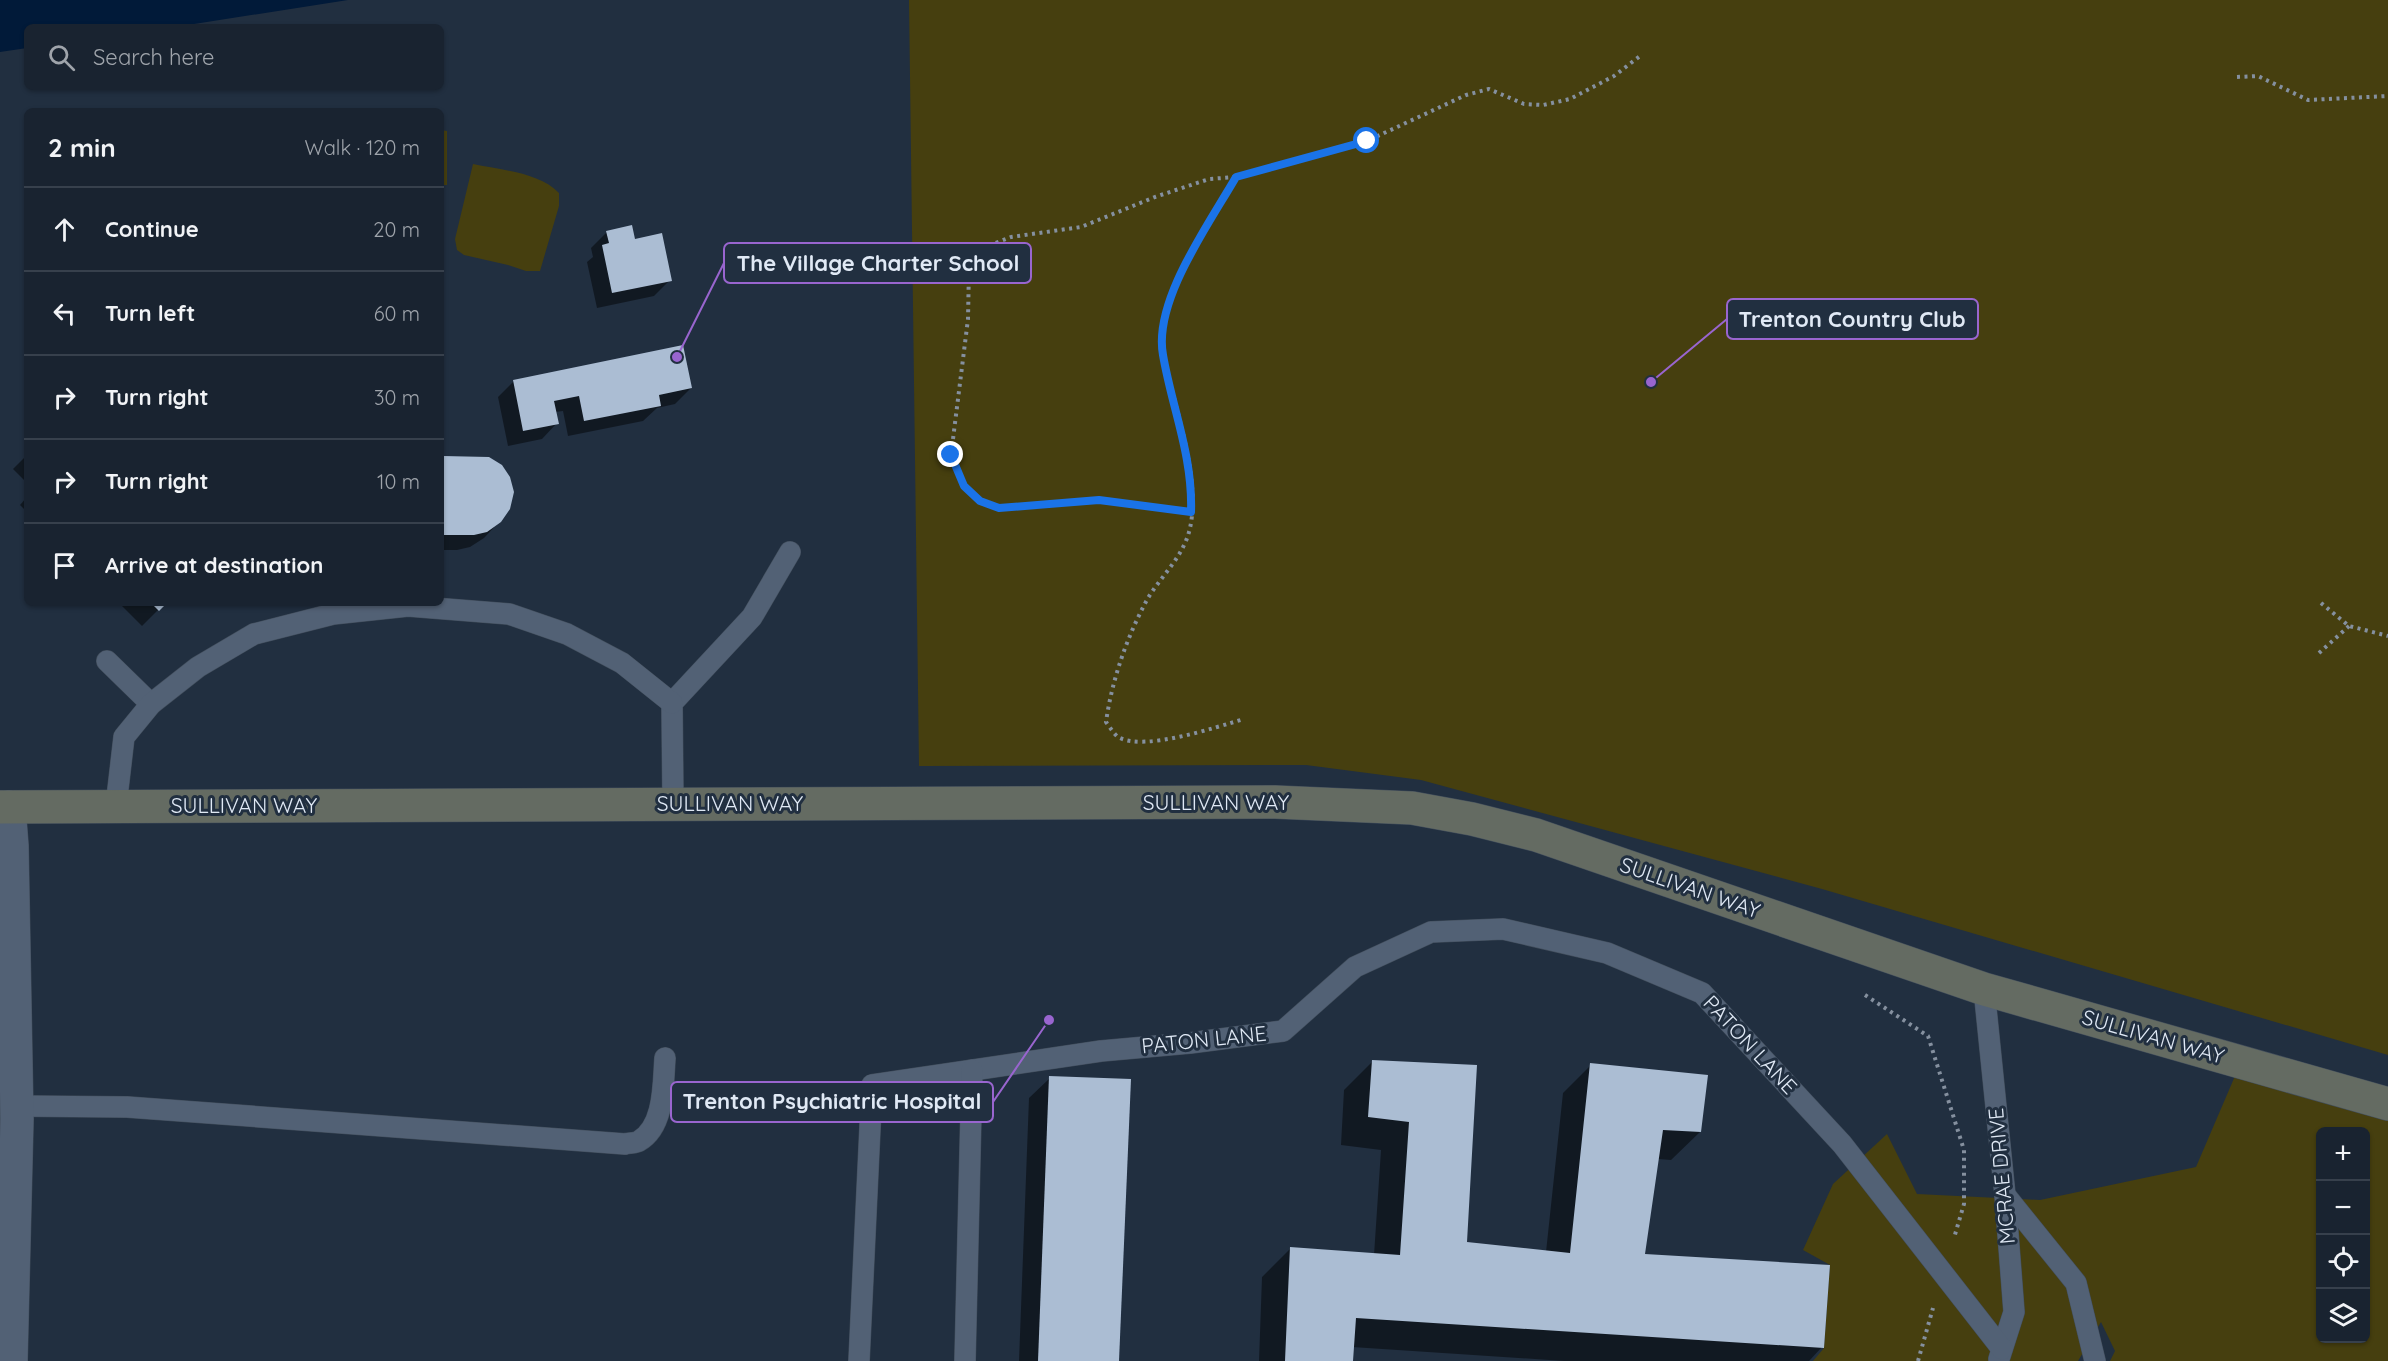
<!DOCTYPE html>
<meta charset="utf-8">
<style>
body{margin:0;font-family:Quicksand,sans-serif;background:#262f3c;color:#f1f3f6}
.controls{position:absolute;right:18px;bottom:18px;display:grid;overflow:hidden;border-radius:9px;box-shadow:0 2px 4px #0004}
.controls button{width:54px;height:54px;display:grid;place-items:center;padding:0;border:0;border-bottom:2px solid #37404c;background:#192330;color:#f1f3f6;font:30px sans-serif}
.stop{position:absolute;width:18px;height:18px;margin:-14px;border:4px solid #1a73e8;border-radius:50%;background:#fff}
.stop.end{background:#1a73e8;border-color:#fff;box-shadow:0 2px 6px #0008}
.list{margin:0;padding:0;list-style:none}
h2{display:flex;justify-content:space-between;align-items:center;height:78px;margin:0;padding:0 24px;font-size:26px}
h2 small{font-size:20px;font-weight:400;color:#9fa4ab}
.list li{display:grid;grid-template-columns:39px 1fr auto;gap:18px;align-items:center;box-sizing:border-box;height:84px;padding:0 24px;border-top:2px solid #37404c}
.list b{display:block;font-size:22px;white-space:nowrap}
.list em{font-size:20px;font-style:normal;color:#9fa4ab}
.icon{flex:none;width:33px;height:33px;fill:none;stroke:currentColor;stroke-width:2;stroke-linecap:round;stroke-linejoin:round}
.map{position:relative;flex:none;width:2388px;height:1361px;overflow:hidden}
.search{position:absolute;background:#192330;box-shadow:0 2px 4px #0004;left:24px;top:24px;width:420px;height:66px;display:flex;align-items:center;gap:15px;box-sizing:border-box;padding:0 21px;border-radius:9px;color:#9fa4ab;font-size:22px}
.panel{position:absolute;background:#192330;box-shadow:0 2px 4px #0004;left:24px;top:108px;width:420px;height:498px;border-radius:9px}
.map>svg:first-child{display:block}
</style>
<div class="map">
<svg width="2388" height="1361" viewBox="0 0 2388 1361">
<rect width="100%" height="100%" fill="#212f40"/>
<!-- green -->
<g fill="#463f0f" fill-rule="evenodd">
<polygon points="909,0 2388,0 2388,1055 1822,889 1421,780 1306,765 919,766"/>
<polygon points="441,130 447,131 447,185 441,185"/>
<path d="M473 164C500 170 539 172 559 193V206L540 271H526L508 265 464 255 457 250 455 239Z"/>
<path d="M2241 1062 2388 1105V1361H2110L2115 1351 2101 1322 2078 1361H1813L1824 1348 1830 1265 1803 1250 1833 1184 1887 1134 1917 1194 2040 1200 2196 1167ZM2320 1132H2366V1338H2320Z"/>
</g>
<!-- water -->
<polygon fill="#011a39" points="0,0 348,0 175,27 27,27 27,48 0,52"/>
<!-- shadow -->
<g fill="#0007">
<polygon points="607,232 634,240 670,280 654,296 597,308 587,262 593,257 591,248"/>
<polygon points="514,381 691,388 675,404 657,408 643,421 568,436 563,411 555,412 557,423 542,439 508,446 498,397"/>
<polygon points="441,437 442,458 500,521 484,538 470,547 457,550 441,550"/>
<polygon points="27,455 27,483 13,469"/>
<polygon points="27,497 27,512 20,505"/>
<polygon points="119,603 165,603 142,626"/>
<polygon points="1373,1061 1476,1067 1465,1243 1546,1252 1563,1093 1591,1065 1700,1132 1671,1160 1658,1159 1643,1256 1822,1347 1809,1361 1564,1361 1352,1347 1351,1361 1259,1361 1262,1277 1290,1249 1374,1255 1381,1150 1341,1145 1344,1090"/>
<polygon points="1050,1078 1117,1361 1019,1361 1029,1098"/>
</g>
<!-- building -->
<g fill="#abbdd3">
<polygon points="632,225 635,239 662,233 672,281 612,293 602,245 609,243 606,231"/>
<polygon points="683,345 692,388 659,395 661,406 584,421 579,396 554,401 559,424 523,431 513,380"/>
<polygon points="441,435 444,435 443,456 489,457 502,465 510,477 514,492 510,509 501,522 487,532 474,535 441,535"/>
<polygon points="151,603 167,603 159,611"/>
<polygon points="1372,1060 1477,1065 1467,1242 1570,1253 1590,1063 1708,1075 1701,1132 1663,1130 1645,1254 1830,1265 1824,1348 1356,1318 1353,1361 1285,1361 1290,1247 1400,1255 1409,1122 1368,1117"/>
<polygon points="1049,1076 1131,1079 1119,1361 1038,1361"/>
</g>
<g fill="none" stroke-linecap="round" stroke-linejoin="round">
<defs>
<g id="service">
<polyline points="107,661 151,704"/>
<polyline points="673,804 672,703 752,617 790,552"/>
<polyline points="116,806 124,737 151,704 198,667 254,634 333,614 408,606 509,614 567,634 622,663 672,703"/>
<polyline points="1984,989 2005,1195 2014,1312 1999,1359"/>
<path d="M17 1106 127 1107 625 1144C629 1143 636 1143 639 1141 665 1126 663 1083 665 1058"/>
<polyline points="2005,1195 2076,1283 2095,1361"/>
<polyline points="859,1361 872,1085 1101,1051 1190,1043 1283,1031 1355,967 1431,932 1503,929 1607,953 1702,993 1842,1144 2002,1349"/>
<polyline points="965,1361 972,1070"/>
</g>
<polyline id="minor" points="9,807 12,846 17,1119 11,1361"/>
<polyline id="secondary" points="0,807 1275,802 1412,808 1472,819 1536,835 1984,989 2388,1104"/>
</defs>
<!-- service casing -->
<use href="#service" stroke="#424e5c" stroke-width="22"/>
<!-- minor casing -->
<use href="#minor" stroke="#424e5c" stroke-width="34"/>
<!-- secondary casing -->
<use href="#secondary" stroke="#424e5c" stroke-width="34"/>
<!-- path -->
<g stroke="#85909f" stroke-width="4" stroke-dasharray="3 4.5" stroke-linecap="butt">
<polyline points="2237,77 2258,76 2308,100 2388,96"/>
<path d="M1236 178C1214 215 1166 286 1162 328 1160 351 1167 372 1173 394 1183 433 1199 488 1190 528 1184 556 1162 575 1148 598 1127 636 1112 680 1106 722 1109 726 1114 734 1118 737 1144 752 1216 727 1244 719"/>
<polyline points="1191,511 1099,500 999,508 980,501 964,486 951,455 968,319 969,267 978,253 993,244 1011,237 1081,227 1155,197 1209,179 1236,177 1367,141 1466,95 1489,89 1524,104 1543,105 1570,99 1614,76 1640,56"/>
<polyline points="2321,603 2349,626 2388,636"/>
<polyline points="2319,653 2349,626"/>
<polyline points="1865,995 1928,1036 1964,1150 1964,1204 1954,1238"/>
<polyline points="1918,1361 1933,1308"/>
</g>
<!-- service -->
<use href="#service" stroke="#526175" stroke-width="21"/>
<!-- minor -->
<use href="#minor" stroke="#526175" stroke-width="33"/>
<!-- secondary -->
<use href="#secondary" stroke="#646b62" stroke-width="33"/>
</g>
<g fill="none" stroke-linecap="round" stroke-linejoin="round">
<!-- route -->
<path stroke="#1a73e8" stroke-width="8" d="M951 455 964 486 980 501 999 508 1099 500 1191 512C1193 456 1172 408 1163 355 1153 301 1209 224 1236 177L1367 141"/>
</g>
<g text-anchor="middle" stroke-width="6" stroke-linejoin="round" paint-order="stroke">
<!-- street labels -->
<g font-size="21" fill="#e0e9f5" stroke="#212f40">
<text x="1216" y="810">SULLIVAN WAY</text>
<text x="730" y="811">SULLIVAN WAY</text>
<text x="244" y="813">SULLIVAN WAY</text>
<text transform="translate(1690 888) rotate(19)" y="7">SULLIVAN WAY</text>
<text transform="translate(2153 1037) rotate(16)" y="7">SULLIVAN WAY</text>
<text transform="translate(1204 1040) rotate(-6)" y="7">PATON LANE</text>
<text transform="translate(1750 1045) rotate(47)" y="7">PATON LANE</text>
<text transform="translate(2002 1176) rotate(-95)" y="7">MCRAE DRIVE</text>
</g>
</g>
<!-- callouts -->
<path fill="none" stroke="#9965cf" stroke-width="2" d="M677 357L724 263M1651 382L1727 319M1049 1020L993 1102"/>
<g fill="#9965cf" stroke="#212f40" stroke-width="2">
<circle cx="677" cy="357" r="6"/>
<circle cx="1651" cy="382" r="6"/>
<circle cx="1049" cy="1020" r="6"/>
</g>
<g fill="#212f40" stroke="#9965cf" stroke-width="2">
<rect x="724" y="243" width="307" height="40" rx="6"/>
<rect x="1727" y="299" width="251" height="40" rx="6"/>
<rect x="671" y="1082" width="322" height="40" rx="6"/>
</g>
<g font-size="22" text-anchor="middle" font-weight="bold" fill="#e0e9f5">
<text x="878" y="271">The Village Charter School</text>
<text x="1852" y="327">Trenton Country Club</text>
<text x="832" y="1109">Trenton Psychiatric Hospital</text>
</g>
</svg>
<div class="controls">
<button>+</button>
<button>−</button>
<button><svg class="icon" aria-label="locate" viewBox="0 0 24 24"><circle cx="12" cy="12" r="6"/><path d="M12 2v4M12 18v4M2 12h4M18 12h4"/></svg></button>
<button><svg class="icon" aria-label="layers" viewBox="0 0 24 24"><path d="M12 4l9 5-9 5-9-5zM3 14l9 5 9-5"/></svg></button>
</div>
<div class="stop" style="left:1367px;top:141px"></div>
<div class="stop end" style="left:951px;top:455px"></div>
<div class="search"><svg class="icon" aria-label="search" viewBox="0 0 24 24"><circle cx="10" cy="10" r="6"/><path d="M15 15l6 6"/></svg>Search here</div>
<section class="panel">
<h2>2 min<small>Walk · 120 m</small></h2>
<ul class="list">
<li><svg class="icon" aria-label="ahead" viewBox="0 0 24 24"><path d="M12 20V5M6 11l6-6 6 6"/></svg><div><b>Continue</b></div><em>20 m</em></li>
<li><svg class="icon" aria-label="left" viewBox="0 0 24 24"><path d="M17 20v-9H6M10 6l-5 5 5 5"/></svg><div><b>Turn left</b></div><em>60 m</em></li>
<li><svg class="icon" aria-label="right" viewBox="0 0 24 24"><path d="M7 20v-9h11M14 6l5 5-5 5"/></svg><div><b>Turn right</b></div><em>30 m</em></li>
<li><svg class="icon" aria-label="right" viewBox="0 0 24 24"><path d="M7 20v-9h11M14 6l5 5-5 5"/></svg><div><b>Turn right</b></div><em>10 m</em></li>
<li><svg class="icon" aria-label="arrive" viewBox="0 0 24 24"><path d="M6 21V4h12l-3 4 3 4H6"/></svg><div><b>Arrive at destination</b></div></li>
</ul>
</section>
</div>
